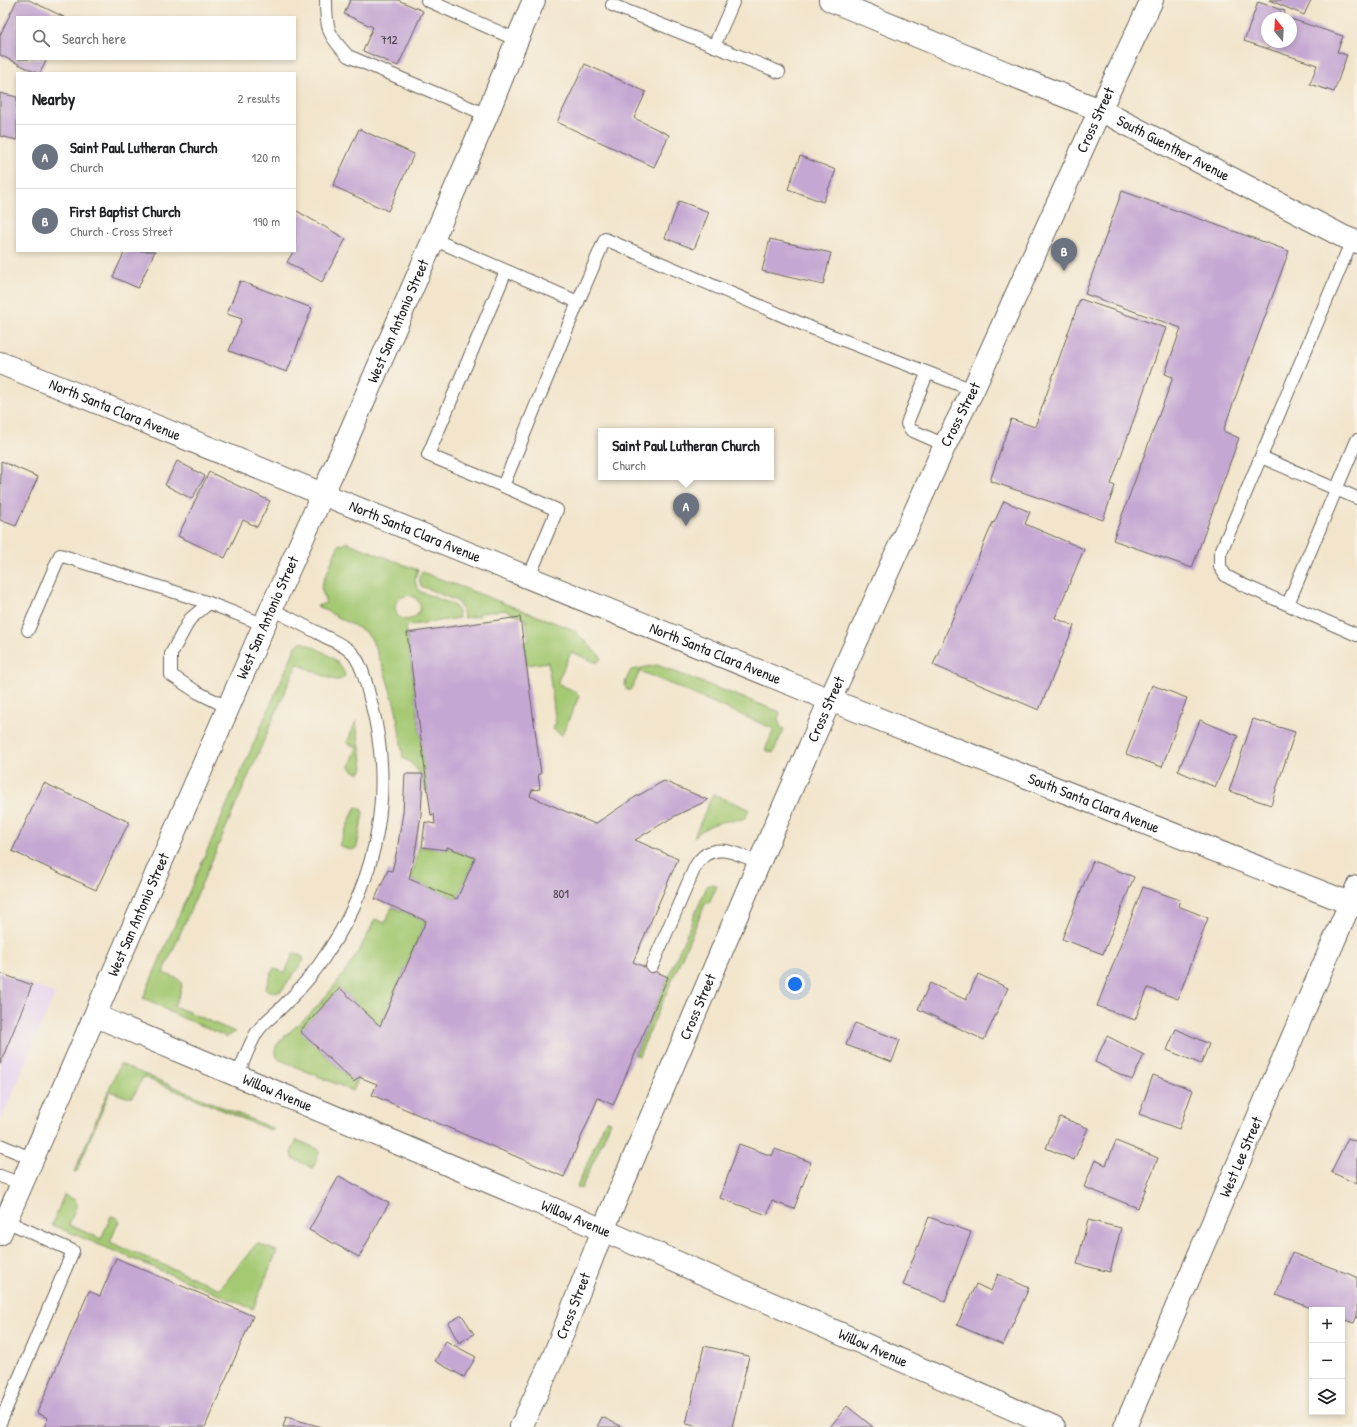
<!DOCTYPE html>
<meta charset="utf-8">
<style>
body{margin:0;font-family:"Patrick Hand",sans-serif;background:#f6f6f6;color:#202124}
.controls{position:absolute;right:12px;bottom:12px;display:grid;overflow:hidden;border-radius:0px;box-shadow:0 2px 6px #0003}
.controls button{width:36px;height:36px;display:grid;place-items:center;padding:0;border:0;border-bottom:1px solid #e0e0e0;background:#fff;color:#202124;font:20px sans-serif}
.compass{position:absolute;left:1261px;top:12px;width:36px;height:36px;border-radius:50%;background:#fff;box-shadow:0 2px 6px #0003;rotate:342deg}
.you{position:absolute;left:795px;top:984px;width:14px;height:14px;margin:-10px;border:3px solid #fff;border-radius:50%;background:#1a73e8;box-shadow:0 0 0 6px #1a73e833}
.badge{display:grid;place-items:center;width:26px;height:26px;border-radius:50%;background:#1f6fb2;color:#fff;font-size:13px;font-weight:700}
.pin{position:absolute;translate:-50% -33px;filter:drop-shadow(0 1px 2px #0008)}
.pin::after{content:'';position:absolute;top:21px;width:14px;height:12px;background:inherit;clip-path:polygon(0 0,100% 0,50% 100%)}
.popup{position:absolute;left:598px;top:428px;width:176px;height:52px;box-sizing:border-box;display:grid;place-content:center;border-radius:0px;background:#fff;filter:drop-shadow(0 1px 3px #0005);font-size:13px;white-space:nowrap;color:#757577}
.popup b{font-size:15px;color:#202124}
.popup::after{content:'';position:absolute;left:50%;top:100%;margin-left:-8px;border:8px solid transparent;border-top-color:#fff}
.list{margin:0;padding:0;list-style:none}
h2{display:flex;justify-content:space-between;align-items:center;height:52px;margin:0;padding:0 16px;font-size:17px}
h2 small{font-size:13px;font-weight:400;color:#757577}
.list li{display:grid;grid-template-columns:26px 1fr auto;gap:12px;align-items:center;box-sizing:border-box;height:64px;padding:0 16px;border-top:1px solid #e0e0e0}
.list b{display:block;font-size:15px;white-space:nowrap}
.list p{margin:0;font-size:13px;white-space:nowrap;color:#757577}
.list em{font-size:13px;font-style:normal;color:#757577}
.icon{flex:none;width:22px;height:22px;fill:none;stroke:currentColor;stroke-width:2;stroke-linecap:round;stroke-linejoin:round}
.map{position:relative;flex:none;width:1357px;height:1427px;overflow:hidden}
.search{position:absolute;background:#fff;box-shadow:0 2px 6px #0003;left:16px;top:16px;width:280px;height:44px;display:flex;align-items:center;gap:10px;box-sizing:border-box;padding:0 14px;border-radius:0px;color:#757577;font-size:15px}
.panel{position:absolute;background:#fff;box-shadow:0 2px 6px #0003;left:16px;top:72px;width:280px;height:180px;border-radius:0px}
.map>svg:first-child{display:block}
</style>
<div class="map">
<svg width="1357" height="1427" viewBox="0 0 1357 1427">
<rect width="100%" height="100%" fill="#f7f3e8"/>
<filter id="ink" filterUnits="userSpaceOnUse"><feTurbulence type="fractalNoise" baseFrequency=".025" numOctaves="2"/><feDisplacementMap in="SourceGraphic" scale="8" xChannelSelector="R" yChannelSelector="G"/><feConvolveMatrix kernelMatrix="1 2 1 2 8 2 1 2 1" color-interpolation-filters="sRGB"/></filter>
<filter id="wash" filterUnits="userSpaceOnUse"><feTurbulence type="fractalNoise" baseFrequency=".012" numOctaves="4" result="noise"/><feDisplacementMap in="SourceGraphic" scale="16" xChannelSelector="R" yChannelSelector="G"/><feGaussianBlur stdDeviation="0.9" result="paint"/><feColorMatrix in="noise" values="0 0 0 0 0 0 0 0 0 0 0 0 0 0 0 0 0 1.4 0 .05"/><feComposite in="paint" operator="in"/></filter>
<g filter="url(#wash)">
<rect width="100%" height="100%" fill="#f2e5cc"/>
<!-- built -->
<polygon fill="#e6d3f0" points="0,973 55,994 0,1122"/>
<!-- green -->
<g fill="#a5c973" stroke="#607248" fill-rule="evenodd">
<path d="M346 542 418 570C414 578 414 585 421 592L454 605 458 612 459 618 406 626 428 790 425 791C423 776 416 765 403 758L396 709 383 667 371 638 364 631 317 606 326 603 321 587 339 544 344 545ZM410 595C437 608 403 632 396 612 392 601 401 596 410 595Z"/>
<polygon points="422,572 574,630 602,658 598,662 595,662 571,652 557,683 576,692 579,696 562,735 554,730 553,725 556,724 548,662 527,665 524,642 529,641 526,619 505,610 479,613 479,616 464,618 463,611 457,601 421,586 419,578"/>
<path d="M300 642H303C320 651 338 656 345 675 343 678 341 680 337 680 327 679 308 668 297 664L163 973C168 975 174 977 178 979 187 985 177 999 174 1006L235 1032 227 1037 169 1012 159 1005 143 998 296 646Z"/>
<path d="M657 665 780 712 778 719 781 728 784 729 773 753 765 750 774 729 640 671 632 688 630 690H627C622 684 628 677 631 670Z"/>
<path d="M356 721 363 768 361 772C356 773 352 771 350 766L357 747 347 743Z"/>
<path d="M713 794 749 809 745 819C723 821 711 822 694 837Z"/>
<path d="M357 807 361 808 363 813 357 847C352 853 345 848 339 845L355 808Z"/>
<polygon points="419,847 447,850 447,847 475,858 457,899 411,880"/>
<polygon points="712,884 717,886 709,903 706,902 639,1056 635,1055 707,886"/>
<path d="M392 907 426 921 380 1026 341 989 300 1031 354 1082 359 1077 353 1091 280 1060C276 1057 274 1052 276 1047 281 1037 301 1023 309 1015 336 987 360 954 375 919L385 923Z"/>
<polygon points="296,953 303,957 304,960 281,991 274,993 265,989 274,968 285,973 293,954"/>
<polygon points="120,1064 274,1129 272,1131 143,1077 133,1097 126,1097 110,1091 77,1171 74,1172"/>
<polygon points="606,1120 611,1122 581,1189 577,1187"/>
<polygon points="297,1140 320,1150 313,1168 292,1158 291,1153"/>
<polygon points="64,1195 75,1200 77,1204 69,1225 101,1239 111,1216 118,1218 119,1221 110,1242 220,1289 257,1243 277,1251 253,1309 52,1225"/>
</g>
<g id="blocks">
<!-- building -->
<g fill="#c5a7d3">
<polygon points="17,0 29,0 64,17 17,17 17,59 47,59 40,73 37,73 0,55 0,35"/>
<polygon points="350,0 398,0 423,11 398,66 363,51 373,27 344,14"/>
<polygon points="1269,0 1311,0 1304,15"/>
<polygon points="1258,2 1285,11 1284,16 1288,18 1267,18 1267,42 1291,42 1291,19 1343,36 1337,52 1347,55 1334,92 1310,84 1317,65 1244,41"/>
<polygon points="585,64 646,92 634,118 669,135 654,167 557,122"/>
<polygon points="0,93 17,97 17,140 0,136"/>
<polygon points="359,129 414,154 388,211 333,186"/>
<polygon points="800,156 836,170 823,202 788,189"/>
<polygon points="1122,191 1289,251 1223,431 1239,438 1192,568 1113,540 1173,377 1165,374 1181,328 1085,294"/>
<polygon points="679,201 709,212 694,249 665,238"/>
<polygon points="295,210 346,239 322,282 287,262 296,247 295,246"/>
<polygon points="770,239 831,253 823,285 762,271"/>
<polygon points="125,251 155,251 138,288 113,277"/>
<polygon points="240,281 312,308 287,372 229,351 242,319 227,314"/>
<polygon points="1080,299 1166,328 1111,484 1115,486 1103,520 990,481 1011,419 1035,427"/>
<polygon points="1,461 38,477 16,526 0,520"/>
<polygon points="177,461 205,476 192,499 165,485"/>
<polygon points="209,472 270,501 257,527 243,520 225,558 178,536"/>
<polygon points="1004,501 1030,512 1025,524 1084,549 1055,618 1074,626 1039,710 933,665 993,522 994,523"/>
<polygon points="520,617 541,774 538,774 540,789 532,790 530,796 595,824 632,799 664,781 708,800 673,817 635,840 678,859 633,962 668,977 613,1105 598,1098 564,1177 372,1095 377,1084 359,1077 354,1082 300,1031 340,988 380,1026 426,921 375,899 388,870 392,871 397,850 403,813 405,774 423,774 421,815 415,853 409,879 457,899 475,858 447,847 447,850 422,847 425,822 435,824 434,814 431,815 407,633"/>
<polygon points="1152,685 1187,698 1162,767 1126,754"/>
<polygon points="1253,719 1295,732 1271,805 1229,791"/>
<polygon points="1200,720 1238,736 1215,787 1178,771"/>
<polygon points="44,783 129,822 96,890 12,851"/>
<polygon points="1093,861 1134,877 1103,954 1062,939"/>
<polygon points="1143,887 1180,900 1178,906 1208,918 1178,999 1148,988 1135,1020 1097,1006"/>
<polygon points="0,973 32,985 0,1064"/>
<polygon points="978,974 1008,988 984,1040 918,1009 930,983 966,1000"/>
<polygon points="855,1023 900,1040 892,1062 846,1045"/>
<polygon points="1176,1029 1209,1044 1201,1064 1167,1050"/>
<polygon points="1107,1036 1144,1055 1132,1080 1095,1062"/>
<polygon points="1153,1075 1193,1090 1179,1129 1139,1114"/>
<polygon points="1060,1117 1088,1128 1074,1160 1046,1148"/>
<polygon points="1348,1138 1357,1142 1357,1184 1331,1172"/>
<polygon points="1116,1141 1158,1158 1138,1208 1084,1187 1095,1160 1106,1165"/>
<polygon points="739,1144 772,1156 775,1149 811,1162 794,1209 772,1201 767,1215 720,1198"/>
<polygon points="339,1176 389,1203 359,1257 309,1230"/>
<polygon points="929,1217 971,1232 945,1301 903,1285"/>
<polygon points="1088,1220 1121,1228 1110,1272 1077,1264"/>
<polygon points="1292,1253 1357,1277 1357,1316 1354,1323 1342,1319 1342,1310 1317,1310 1276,1295"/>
<polygon points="116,1258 253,1316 205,1427 44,1427 48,1418 37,1413 89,1291 100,1296"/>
<polygon points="998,1274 1029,1288 1003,1345 957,1325 976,1284 991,1291"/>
<polygon points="462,1315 474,1334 459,1343 448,1323"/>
<polygon points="446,1341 476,1357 464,1377 435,1361"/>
<polygon points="704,1346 749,1356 732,1427 700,1427 686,1424"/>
<polygon points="847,1406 873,1427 830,1427"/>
<polygon points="286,1417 322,1427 283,1427"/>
<polygon points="602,1417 623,1427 597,1427"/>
</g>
</g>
</g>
<g filter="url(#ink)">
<use href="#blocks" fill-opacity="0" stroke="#67625a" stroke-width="1"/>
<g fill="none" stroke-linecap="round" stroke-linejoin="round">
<defs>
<g id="lane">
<path d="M326 0C326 29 328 35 348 56L487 115"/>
<polyline points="427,0 517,40"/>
<polyline points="612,5 779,72"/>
<polyline points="714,46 734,0"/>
<polyline points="433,239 578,302 503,486 557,510 529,577"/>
<polyline points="1352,240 1220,554 1220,567 1226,576 1241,584 1357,635"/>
<polyline points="578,302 605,239 809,327 973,390"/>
<polyline points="927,374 909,418 907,424 911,430 945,445"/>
<polyline points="1261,457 1357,498"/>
<polyline points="503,486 428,455 506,271"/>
<polyline points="1288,604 1357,440"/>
<polyline points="28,630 60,555 209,603"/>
<polyline points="229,708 197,692 171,675 171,654 190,619 209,603 265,625"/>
<path d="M652 966 695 867C710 839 737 853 759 863"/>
<path d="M237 1076C244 1061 249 1045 257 1032 264 1022 273 1016 281 1008 299 991 316 971 329 950 379 876 394 788 371 702 367 687 363 666 353 654 345 645 333 641 322 635 305 626 288 617 271 609"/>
<polyline points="0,1145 33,1159"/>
<polyline points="0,1176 22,1184"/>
<polyline points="0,1423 73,1251 6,1221"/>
</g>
<g id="street">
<path id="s1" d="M830 0 1004 72 1100 110 1344 237 1357 242"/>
<path id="s2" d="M0 363 830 700 1357 906"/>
<path id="s3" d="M96 1016 603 1230 1054 1427"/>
<path id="s4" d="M521 1427 553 1358 603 1230 759 863 830 700 945 445 973 390 1100 110 1152 0"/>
<path id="s5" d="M1125 1427 1357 887"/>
</g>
<g id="secondary">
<path id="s6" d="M0 1234 271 609 342 451 487 115 517 40 534 0"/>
</g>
</defs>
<!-- lane casing -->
<use href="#lane" stroke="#67625a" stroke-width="14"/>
<!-- street casing -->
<use href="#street" stroke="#67625a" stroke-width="24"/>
<!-- secondary casing -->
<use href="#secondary" stroke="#67625a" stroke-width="24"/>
<!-- lane -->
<use href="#lane" stroke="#fff" stroke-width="12"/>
<!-- street -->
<use href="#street" stroke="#fff" stroke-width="22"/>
<!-- secondary -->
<use href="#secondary" stroke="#fff" stroke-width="22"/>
</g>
</g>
<g text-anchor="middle" stroke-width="3.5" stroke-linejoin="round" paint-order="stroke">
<!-- number labels -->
<g font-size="13" fill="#463f4a">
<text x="389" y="44">712</text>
<text x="561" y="898">801</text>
</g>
<!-- street labels -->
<g font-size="15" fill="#1c1c1c" stroke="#f7f3e8">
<text dy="5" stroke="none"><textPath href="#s4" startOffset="1428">Cross Street</textPath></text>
<text dy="5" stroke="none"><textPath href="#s1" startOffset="374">South Guenther Avenue</textPath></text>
<text dy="5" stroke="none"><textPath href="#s6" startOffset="996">West San Antonio Street</textPath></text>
<text dy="5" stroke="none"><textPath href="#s2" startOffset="124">North Santa Clara Avenue</textPath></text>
<text dy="5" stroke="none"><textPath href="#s4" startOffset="1104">Cross Street</textPath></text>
<text dy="5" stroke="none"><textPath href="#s2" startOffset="448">North Santa Clara Avenue</textPath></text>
<text dy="5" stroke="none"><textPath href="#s6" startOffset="672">West San Antonio Street</textPath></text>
<text dy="5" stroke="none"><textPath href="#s2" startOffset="772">North Santa Clara Avenue</textPath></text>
<text dy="5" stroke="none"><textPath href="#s4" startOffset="780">Cross Street</textPath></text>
<text dy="5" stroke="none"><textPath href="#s2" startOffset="1179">South Santa Clara Avenue</textPath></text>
<text dy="5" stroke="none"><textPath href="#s6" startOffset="348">West San Antonio Street</textPath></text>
<text dy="5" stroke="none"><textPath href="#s4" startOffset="456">Cross Street</textPath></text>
<text dy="5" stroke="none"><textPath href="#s3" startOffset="197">Willow Avenue</textPath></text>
<text dy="5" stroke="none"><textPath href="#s5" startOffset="294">West Lee Street</textPath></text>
<text dy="5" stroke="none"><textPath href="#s3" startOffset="521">Willow Avenue</textPath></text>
<text dy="5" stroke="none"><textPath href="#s4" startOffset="132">Cross Street</textPath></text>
<text dy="5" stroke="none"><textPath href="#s3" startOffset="845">Willow Avenue</textPath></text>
</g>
</g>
</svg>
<div class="controls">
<button>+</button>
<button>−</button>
<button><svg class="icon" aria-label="layers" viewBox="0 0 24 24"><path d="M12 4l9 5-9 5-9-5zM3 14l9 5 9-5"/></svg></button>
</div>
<svg class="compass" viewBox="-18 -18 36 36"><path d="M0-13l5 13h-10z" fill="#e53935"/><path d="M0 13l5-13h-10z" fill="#757577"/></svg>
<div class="you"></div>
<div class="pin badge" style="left:686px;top:526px;background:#6b7280">A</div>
<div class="popup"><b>Saint Paul Lutheran Church</b>Church</div>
<div class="pin badge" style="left:1064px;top:271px;background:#6b7280">B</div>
<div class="search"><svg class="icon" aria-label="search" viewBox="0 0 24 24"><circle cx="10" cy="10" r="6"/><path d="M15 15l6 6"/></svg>Search here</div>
<section class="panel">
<h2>Nearby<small>2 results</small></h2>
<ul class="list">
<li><span class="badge" style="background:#6b7280">A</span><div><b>Saint Paul Lutheran Church</b><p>Church</p></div><em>120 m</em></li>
<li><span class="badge" style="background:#6b7280">B</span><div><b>First Baptist Church</b><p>Church · Cross Street</p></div><em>190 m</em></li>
</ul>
</section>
</div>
